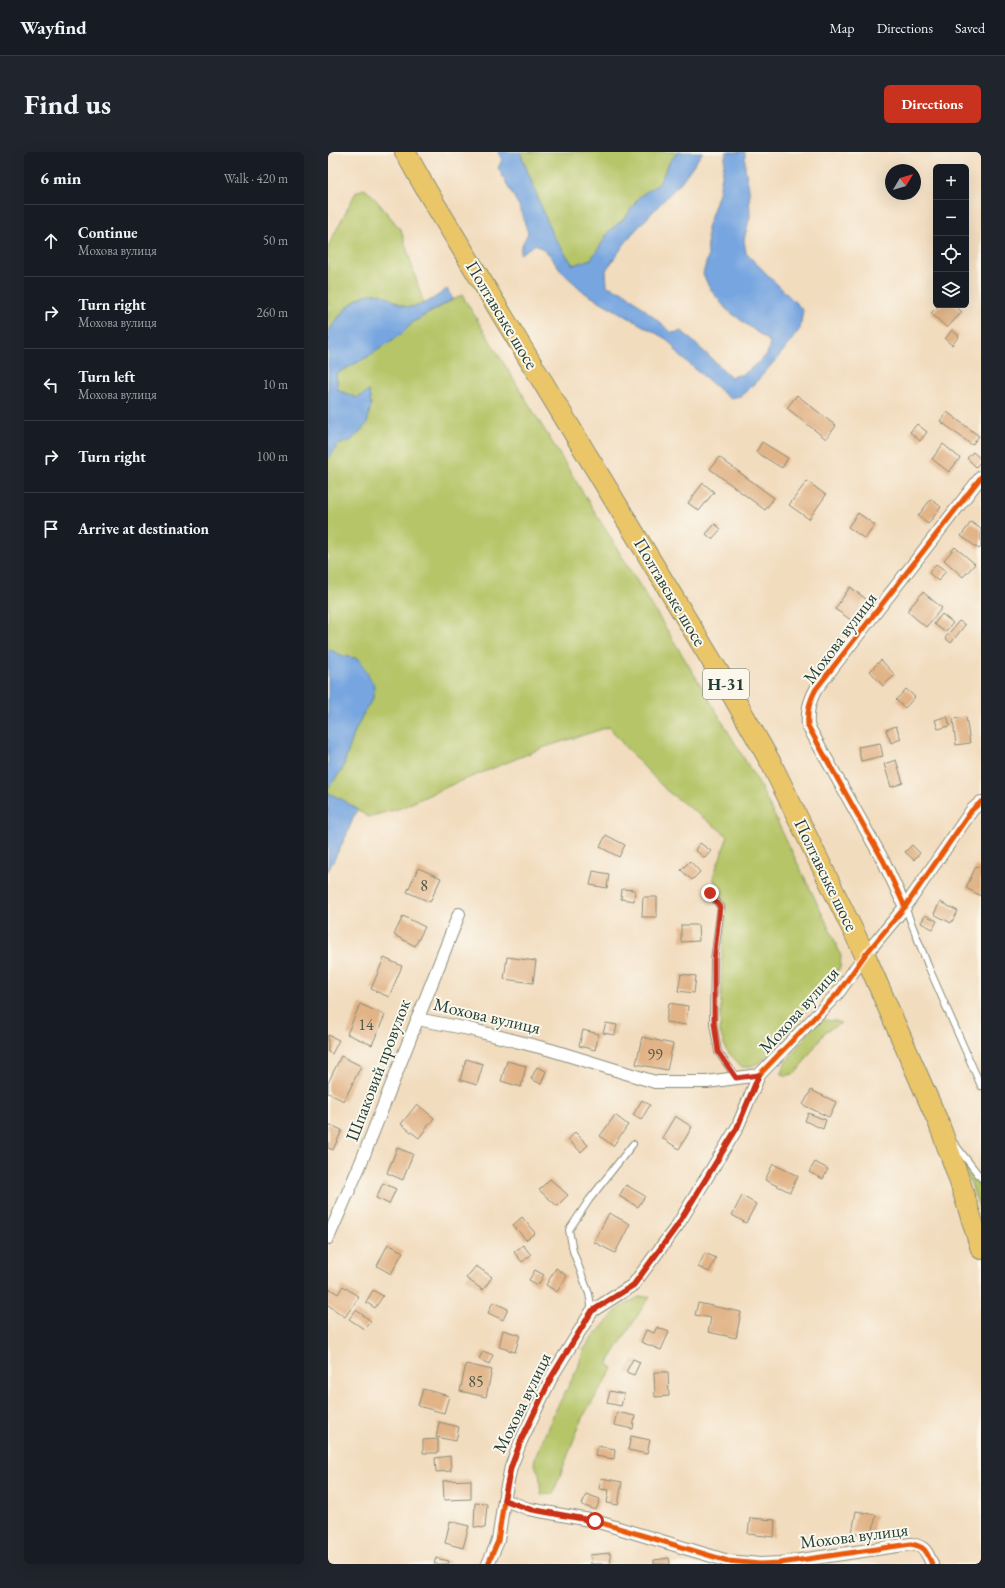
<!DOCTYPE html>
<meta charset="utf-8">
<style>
body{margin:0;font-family:"EB Garamond",serif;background:#20242c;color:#f1f3f6}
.controls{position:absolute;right:12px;top:12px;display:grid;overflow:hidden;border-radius:6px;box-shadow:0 4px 16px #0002}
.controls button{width:36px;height:36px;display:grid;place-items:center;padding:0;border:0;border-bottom:1px solid #363941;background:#171b24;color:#f1f3f6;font:20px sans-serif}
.compass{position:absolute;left:557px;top:12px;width:36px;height:36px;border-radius:50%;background:#171b24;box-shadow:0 4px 16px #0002;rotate:52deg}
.stop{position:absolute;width:12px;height:12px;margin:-9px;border:3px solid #c8321e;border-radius:50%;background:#fff}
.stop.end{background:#c8321e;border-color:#fff;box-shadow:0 1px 4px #0008}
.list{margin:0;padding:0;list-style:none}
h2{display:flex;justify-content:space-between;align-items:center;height:52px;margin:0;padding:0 16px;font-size:17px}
h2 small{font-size:13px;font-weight:400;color:#9ea1a6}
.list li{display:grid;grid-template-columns:26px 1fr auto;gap:12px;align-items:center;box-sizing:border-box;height:72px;padding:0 16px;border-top:1px solid #363941}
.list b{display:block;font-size:15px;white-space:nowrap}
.list p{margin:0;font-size:13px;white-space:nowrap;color:#9ea1a6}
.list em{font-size:13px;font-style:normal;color:#9ea1a6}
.icon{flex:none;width:22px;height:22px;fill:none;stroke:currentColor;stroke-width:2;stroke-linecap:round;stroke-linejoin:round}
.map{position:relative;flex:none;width:653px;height:1412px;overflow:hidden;border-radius:6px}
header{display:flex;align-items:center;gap:24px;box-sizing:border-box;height:56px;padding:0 20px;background:#171b24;border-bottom:1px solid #363941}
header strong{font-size:19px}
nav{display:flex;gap:22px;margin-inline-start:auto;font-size:14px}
.intro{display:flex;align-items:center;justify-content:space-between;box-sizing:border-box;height:96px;padding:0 24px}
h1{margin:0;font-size:28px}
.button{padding:10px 18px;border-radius:6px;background:#c8321e;color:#fff;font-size:14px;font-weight:700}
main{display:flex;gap:24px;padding:0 24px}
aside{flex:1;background:#171b24;border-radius:6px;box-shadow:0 4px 16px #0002}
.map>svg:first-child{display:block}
</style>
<header>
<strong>Wayfind</strong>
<nav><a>Map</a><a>Directions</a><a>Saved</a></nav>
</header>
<div class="intro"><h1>Find us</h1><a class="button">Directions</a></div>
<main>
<aside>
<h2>6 min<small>Walk · 420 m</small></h2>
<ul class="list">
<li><svg class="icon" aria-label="ahead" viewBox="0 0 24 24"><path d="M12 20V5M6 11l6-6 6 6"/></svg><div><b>Continue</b><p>Мохова вулиця</p></div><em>50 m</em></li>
<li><svg class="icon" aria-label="right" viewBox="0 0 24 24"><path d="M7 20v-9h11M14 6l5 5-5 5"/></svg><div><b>Turn right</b><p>Мохова вулиця</p></div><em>260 m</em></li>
<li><svg class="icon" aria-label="left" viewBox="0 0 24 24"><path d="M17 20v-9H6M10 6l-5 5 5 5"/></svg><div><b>Turn left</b><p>Мохова вулиця</p></div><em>10 m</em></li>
<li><svg class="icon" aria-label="right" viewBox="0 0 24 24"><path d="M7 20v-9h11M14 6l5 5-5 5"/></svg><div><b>Turn right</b></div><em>100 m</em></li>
<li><svg class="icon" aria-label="arrive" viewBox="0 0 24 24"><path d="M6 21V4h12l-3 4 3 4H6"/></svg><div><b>Arrive at destination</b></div></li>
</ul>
</aside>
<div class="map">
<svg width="653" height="1412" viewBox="0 0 653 1412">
<rect width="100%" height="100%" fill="#fbf7ec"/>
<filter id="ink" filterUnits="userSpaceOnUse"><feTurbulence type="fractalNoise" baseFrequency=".025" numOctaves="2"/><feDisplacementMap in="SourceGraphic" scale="8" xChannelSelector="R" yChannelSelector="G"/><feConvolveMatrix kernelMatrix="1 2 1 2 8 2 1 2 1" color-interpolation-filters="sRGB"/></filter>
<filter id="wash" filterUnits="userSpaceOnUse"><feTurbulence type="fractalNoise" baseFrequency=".012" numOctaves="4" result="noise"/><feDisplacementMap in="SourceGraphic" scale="16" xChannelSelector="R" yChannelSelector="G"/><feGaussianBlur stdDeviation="0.9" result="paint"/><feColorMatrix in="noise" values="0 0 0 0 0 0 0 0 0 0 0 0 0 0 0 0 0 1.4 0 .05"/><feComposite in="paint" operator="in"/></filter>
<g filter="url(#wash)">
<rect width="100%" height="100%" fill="#f2dcbe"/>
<!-- green -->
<g fill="#b5c567" stroke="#6a814e">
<polygon points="192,0 350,0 342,9 331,32 312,44 297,66 281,79 271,96 263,107 245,113 224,82"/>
<path d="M36 37 43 42 73 78 96 153C91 153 85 155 81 155 71 154 62 145 52 142 29 137 11 164 0 180V94L28 40Z"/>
<path d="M134 143 372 532 430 630 504 782 513 804 512 816 447 897C437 906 428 916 414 915L398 898 392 880 394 803 398 756 385 725 400 684 339 639 299 597 281 575 217 595 116 636 73 656 40 665 15 648 0 641V636L14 618 27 579 35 562 45 546 31 507 15 504 0 497V307L10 293 24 288 29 246 10 238 8 222 41 204 76 180 85 170Z"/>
<polygon points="496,868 508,869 513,871 497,880 468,921 458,924 453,921 457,911 486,874"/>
<polygon points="629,1001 653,1034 653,1061 643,1032"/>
<polygon points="322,1144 282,1207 280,1213 285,1217 254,1266 225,1342 213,1343 211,1321 206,1312 207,1306 226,1261 250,1216 255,1199 262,1188 291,1156 311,1145"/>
</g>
<!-- water -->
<g fill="#76a5e0" stroke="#4a718a">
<polygon points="170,0 192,0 224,82 245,113 263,107 271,96 281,79 297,66 312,44 331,32 342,9 350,0 375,0 353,30 303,83 278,118 279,134 298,141 344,181 354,179 403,225 416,222 439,203 442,190 398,157 381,135 375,122 380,104 379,76 391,41 398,0 417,0 417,16 421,37 422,64 416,88 418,101 475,158 472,177 452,203 429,229 413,244 401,246 352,204 340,188 257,141 235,121 221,102 208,92 192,102 193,95 200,81 191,54 170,16 174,8"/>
<path d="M119 137 125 147 85 170 76 180 41 204 8 222 10 238 29 246 41 239 43 253 39 272 24 288 10 293 0 307V180C11 164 30 137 53 142 62 145 72 155 81 155 96 155 107 145 119 137Z"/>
<polygon points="0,497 15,504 31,507 46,533 45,546 35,562 27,579 14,618 0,636"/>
<polygon points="0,641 15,648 29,657 18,684 0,719"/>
</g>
<g id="blocks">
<!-- building -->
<g fill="#e1b386">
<polygon points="611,153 626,153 634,160 619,176 603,161"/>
<polygon points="624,178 631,184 624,193 617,187"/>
<polygon points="469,243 508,274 498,287 459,256"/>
<polygon points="619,260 651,284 644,293 612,269"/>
<polygon points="589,272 599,280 592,289 582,280"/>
<polygon points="434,290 460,306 454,316 428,300"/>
<polygon points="615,292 632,306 621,320 604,307"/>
<polygon points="645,300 653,307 653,309 648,315 639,306"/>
<polygon points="391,305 446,346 437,358 382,317"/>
<polygon points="479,329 498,343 481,367 461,353"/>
<polygon points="375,331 386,340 371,359 360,351"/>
<polygon points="603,347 613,355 600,372 590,364"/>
<polygon points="530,361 547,373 537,387 520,375"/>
<polygon points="643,370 653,377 653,395 651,397 633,384"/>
<polygon points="387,372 393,377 384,387 378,382"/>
<polygon points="627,395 647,412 635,425 616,408"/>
<polygon points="608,412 618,419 610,429 601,421"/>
<polygon points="522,435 538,447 523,468 507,457"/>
<polygon points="595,440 614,456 598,475 579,459"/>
<polygon points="614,462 625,471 617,480 606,472"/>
<polygon points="631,469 637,473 623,491 617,486"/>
<polygon points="553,508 567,523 555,534 542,519"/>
<polygon points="578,537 587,545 577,556 568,548"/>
<polygon points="619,564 622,574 610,577 607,568"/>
<polygon points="638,565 642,591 628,593 625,567"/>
<polygon points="568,574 573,587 563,591 558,578"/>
<polygon points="552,591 555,604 533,609 530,595"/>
<polygon points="568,608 575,631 563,635 556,612"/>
<polygon points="278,683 297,693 291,705 272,695"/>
<polygon points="372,691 383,699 377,706 367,698"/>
<polygon points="584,693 592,701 586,708 577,700"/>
<polygon points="362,709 372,720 364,728 353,718"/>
<polygon points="648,714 653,716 653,744 638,736"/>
<polygon points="90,716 113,726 102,750 79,740"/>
<polygon points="265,719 281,722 279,736 262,733"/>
<polygon points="294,737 307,738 306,749 293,747"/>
<polygon points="315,745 329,745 329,765 314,765"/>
<polygon points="612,750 630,759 623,771 606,762"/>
<polygon points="597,763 609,769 605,777 593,771"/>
<polygon points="75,764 97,775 87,794 66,783"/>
<polygon points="353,773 370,773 371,789 353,790"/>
<polygon points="179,805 208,809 205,831 176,827"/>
<polygon points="56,806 74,814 61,845 43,837"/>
<polygon points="353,822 368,824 366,841 350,839"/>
<polygon points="341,851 360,854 358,873 338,870"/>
<polygon points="32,852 57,863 44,893 19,882"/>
<polygon points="278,871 289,873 287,883 275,881"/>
<polygon points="255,878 271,882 267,898 251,894"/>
<polygon points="0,883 11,888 4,902 0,900"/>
<polygon points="314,885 345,892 339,918 308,912"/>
<polygon points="13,904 33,914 16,949 0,941 0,931"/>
<polygon points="138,907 155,912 149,933 132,928"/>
<polygon points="179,909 198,914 193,935 173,929"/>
<polygon points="209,915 218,919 213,932 203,927"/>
<polygon points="483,938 508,950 501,965 475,953"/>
<polygon points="314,948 322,953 313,968 305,963"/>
<polygon points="89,952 106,966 91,986 73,972"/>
<polygon points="480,961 498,968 495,977 477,969"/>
<polygon points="287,963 300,973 285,994 272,984"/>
<polygon points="347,964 364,975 351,997 334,986"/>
<polygon points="0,972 14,978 5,998 0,996"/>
<polygon points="247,980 260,993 253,1000 240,988"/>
<polygon points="69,996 85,1002 75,1028 59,1021"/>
<polygon points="487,1010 500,1017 495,1027 481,1020"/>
<polygon points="445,1012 470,1024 462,1040 437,1028"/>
<polygon points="222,1027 240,1043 229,1054 211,1038"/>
<polygon points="55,1031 68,1037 61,1052 48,1046"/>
<polygon points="298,1033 317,1044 310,1055 291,1044"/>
<polygon points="414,1044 428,1052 418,1071 404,1063"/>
<polygon points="281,1061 302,1072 287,1101 266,1090"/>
<polygon points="194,1065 207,1081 198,1088 185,1073"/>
<polygon points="60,1092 75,1100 63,1122 49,1114"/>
<polygon points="195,1093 203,1103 194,1110 186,1100"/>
<polygon points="377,1101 388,1106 381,1120 370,1115"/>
<polygon points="148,1114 164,1125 155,1138 138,1126"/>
<polygon points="228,1116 239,1124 229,1140 218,1133"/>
<polygon points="207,1118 216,1123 210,1133 201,1128"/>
<polygon points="15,1134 31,1145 17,1165 0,1153 0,1140 2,1137 10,1142"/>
<polygon points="45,1138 55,1144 47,1156 38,1150"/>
<polygon points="165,1150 180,1157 175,1168 160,1161"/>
<polygon points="370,1151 413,1160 408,1186 380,1180 383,1166 367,1163"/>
<polygon points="28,1158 43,1169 36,1177 21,1167"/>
<polygon points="329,1175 341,1180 333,1198 313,1190 318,1178 326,1181"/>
<polygon points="175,1178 192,1183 187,1200 171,1195"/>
<polygon points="155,1199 165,1203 161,1212 151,1207"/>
<polygon points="305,1207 312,1210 306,1223 298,1220"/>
<polygon points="138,1212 164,1218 158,1245 132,1239"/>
<polygon points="326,1220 340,1220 341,1244 327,1245"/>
<polygon points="95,1237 121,1244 116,1261 90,1254"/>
<polygon points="282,1239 296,1242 293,1254 279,1251"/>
<polygon points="289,1260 307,1264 305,1277 286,1273"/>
<polygon points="111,1270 131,1275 128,1289 108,1285"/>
<polygon points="303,1284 322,1288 319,1302 300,1298"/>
<polygon points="110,1287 110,1301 95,1301 95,1288"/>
<polygon points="269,1294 287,1297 286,1307 267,1304"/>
<polygon points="122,1304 123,1319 108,1320 107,1306"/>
<polygon points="273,1326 294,1330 290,1353 279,1351 281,1338 271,1337"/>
<polygon points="143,1328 143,1347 116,1348 115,1329"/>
<polygon points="258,1342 272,1347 268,1358 254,1353"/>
<polygon points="147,1351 159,1352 157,1376 146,1375"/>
<polygon points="528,1359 548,1363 544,1384 524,1381"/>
<polygon points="422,1366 447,1368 446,1385 420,1382"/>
<polygon points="122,1369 141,1374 135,1396 117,1391"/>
<polygon points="282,1401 283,1412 263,1412 262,1403"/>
<polygon points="108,1406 121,1409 120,1412 106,1412"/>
<polygon points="341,1406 342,1412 326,1412 326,1408"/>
</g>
</g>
</g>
<g filter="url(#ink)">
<use href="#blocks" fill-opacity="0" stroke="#888c79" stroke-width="1"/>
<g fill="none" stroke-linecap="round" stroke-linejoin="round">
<defs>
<g id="lane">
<polyline points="382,741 393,755 386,808 385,871 390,900 409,926"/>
<polyline points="577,755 601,816 653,934"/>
<polyline points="626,991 653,1026"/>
<polyline points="264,1159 261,1142 245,1099 241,1078 261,1048 305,992"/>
</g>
<g id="street">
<path d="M577 755 556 710 480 574C479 559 481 550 488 537L653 325"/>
<polyline points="89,867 141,877 223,898 327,930 379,930 431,923"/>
<polyline points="0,1086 32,1013 131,762"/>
<path d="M176 1348 201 1357 267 1369 400 1409 432 1412 452 1411 583 1392C598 1395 598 1399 604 1412"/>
<polyline points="160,1412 170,1389 176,1348 183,1315 193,1289 224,1224 264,1159 305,1133 349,1074 409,976 431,923 510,841 537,803 577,755 644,658 653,650"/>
</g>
<polyline id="primary" points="77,0 99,39 402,539 443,611 537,803 611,972 630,1024 653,1097"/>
</defs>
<!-- lane casing -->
<use href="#lane" stroke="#888c79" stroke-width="8"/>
<!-- street casing -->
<use href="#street" stroke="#888c79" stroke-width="14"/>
<!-- primary casing -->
<use href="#primary" stroke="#888c79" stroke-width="22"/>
<!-- lane -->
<use href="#lane" stroke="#fff" stroke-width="6"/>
<!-- street -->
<use href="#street" stroke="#fff" stroke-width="12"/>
<!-- primary -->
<use href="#primary" stroke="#ebc669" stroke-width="20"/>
<defs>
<g id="cycleway">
<path d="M577 755 556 710 480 574C479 559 481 550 488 537L653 325"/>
<path d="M176 1348 201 1357 267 1369 400 1409 432 1412 452 1411 583 1392C598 1395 598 1399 604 1412"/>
<polyline points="160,1412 170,1389 176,1348 183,1315 193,1289 224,1224 264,1159 305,1133 349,1074 409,976 431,923 510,841 537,803 577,755 644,658 653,650"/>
</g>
</defs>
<!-- cycleway casing -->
<use href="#cycleway" stroke="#fbf7ec" stroke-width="8"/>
<!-- cycleway -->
<use href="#cycleway" stroke="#e8590c" stroke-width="5"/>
</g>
</g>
<g fill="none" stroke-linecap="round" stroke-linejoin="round" filter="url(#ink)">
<!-- route -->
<polyline stroke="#c8321e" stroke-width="5" points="267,1369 201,1357 176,1348 183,1315 193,1288 224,1224 264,1159 306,1133 349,1074 409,976 431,923 408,926 390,900 386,871 386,808 392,755 382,741"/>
</g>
<g text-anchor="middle" stroke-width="4" stroke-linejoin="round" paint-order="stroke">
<!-- number labels -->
<g font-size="16" fill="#505a48">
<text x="96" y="739">8</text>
<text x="38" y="878">14</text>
<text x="327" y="908">99</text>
<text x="148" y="1235">85</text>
</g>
<!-- shield labels -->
<rect fill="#fbf7ec" stroke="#61756b" stroke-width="1" x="375" y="517" width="46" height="30" rx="3"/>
<g font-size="17" font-weight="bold" fill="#1f3d34">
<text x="398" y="538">Н-31</text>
</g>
<!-- street labels -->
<g font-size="18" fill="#1f3d34" stroke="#fbf7ec">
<text transform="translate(174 163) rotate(59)" y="6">Полтавське шосе</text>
<text transform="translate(342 440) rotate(59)" y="6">Полтавське шосе</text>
<text transform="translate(512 486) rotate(-53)" y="6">Мохова вулиця</text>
<text transform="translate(498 723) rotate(64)" y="6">Полтавське шосе</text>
<text transform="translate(471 858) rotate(-48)" y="6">Мохова вулиця</text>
<text transform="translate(159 864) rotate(13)" y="6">Мохова вулиця</text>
<text transform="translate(50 918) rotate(-69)" y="6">Шпаковий провулок</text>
<text transform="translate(194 1251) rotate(-64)" y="6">Мохова вулиця</text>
<text transform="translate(526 1384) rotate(-7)" y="6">Мохова вулиця</text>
</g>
</g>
</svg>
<div class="controls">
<button>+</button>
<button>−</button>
<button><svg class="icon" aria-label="locate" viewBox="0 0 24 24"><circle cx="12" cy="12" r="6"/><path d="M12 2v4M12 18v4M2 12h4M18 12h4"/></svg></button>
<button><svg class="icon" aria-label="layers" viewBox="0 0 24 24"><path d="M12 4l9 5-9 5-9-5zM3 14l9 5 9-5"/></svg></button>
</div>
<svg class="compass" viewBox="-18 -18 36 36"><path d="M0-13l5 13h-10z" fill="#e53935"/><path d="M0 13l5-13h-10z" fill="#9ea1a6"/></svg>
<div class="stop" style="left:267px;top:1369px"></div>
<div class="stop end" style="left:382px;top:741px"></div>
</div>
</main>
